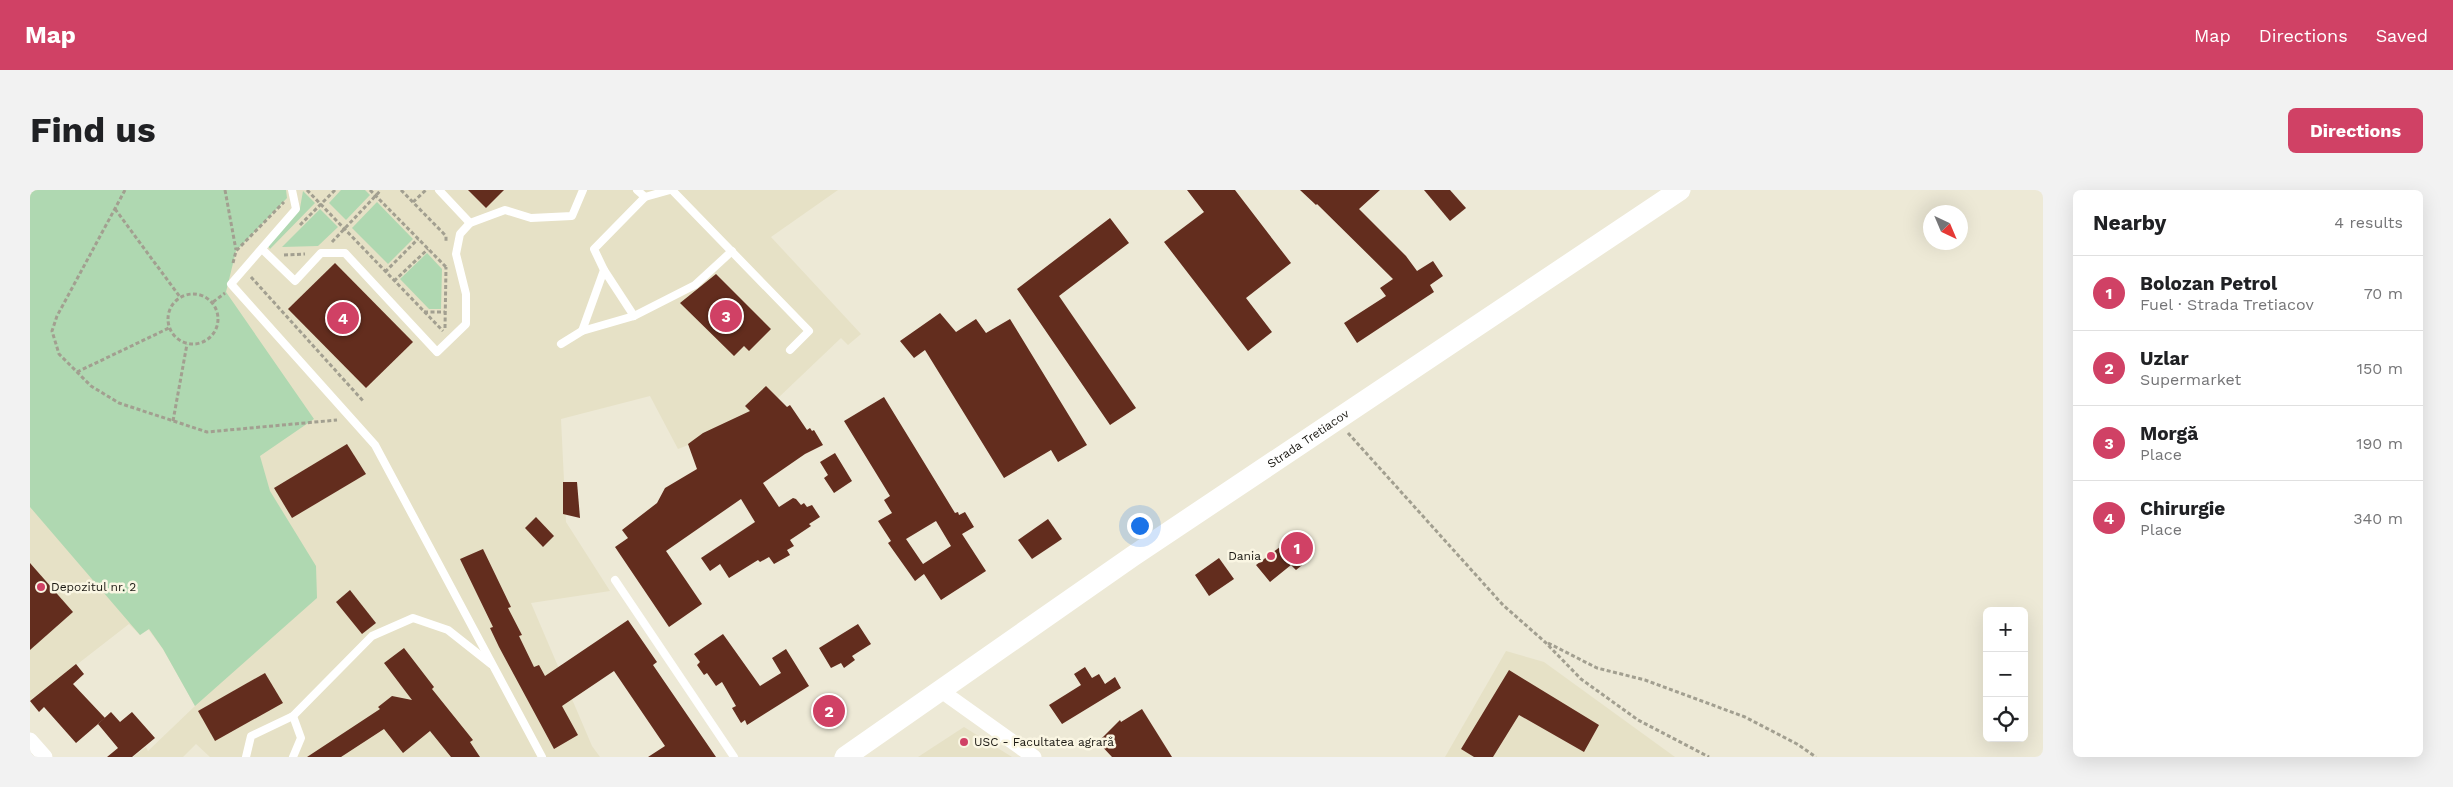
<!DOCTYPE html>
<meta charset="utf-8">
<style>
body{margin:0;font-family:"Work Sans",sans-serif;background:#f2f2f2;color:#202124}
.controls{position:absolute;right:15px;bottom:15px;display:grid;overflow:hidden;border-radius:8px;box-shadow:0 5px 20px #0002}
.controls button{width:45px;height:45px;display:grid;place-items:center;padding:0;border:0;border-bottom:1px solid #e0e0e0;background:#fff;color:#202124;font:25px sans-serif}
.compass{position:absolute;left:1893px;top:15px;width:45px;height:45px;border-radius:50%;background:#fff;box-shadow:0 5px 20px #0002;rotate:136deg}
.you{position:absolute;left:1109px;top:335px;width:18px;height:18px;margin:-12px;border:4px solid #fff;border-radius:50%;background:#1a73e8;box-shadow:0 0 0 8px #1a73e833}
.badge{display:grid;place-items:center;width:32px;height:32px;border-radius:50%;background:#d04165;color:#fff;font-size:16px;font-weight:700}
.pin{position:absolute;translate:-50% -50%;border:2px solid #fff;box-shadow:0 1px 5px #0006}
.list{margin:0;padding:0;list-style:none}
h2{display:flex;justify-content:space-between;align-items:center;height:65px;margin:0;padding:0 20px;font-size:21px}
h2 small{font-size:16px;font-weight:400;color:#757577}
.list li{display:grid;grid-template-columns:32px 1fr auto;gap:15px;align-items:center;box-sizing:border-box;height:75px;padding:0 20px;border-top:1px solid #e0e0e0}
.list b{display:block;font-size:19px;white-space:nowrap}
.list p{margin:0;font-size:16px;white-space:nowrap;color:#757577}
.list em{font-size:16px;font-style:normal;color:#757577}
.icon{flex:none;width:28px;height:28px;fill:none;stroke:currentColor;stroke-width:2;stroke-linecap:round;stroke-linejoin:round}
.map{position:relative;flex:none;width:2013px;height:567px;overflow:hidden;border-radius:8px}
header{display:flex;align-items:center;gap:30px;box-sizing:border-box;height:70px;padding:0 25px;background:#d04165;color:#fff}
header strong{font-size:24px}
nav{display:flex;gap:28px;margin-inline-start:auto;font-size:18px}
.intro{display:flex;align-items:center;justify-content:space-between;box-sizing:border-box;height:120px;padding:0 30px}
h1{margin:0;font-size:35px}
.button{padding:12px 22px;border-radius:8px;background:#d04165;color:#fff;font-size:18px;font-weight:700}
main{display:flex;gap:30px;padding:0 30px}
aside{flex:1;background:#fff;border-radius:8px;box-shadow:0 5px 20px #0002}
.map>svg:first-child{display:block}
</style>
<header>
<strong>Map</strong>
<nav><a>Map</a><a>Directions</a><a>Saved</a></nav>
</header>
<div class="intro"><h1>Find us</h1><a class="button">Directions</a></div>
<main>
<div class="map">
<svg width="2013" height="567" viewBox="0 0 2013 567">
<rect width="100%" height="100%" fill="#ede9d6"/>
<!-- built -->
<g fill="#e6e1c6">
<polygon points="0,0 808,0 741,47 831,144 818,155 811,148 727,228 648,259 620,206 531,229 536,332 580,401 501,413 562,556 570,567 180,567 166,554 153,567 103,567 116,557 118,561 165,516 133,459 118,439 110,445 99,434 0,511"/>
<polygon points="1476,461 1514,472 1645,567 1415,567"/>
<polygon points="934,537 982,567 888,567"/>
</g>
<!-- green -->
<g fill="#afd8b1">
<polygon points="0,0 256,0 257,8 206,61 196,102 284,229 230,266 240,301 286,376 287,408 165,516 133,459 119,439 110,445 0,317"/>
<polygon points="311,0 335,0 340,5 316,30 299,13"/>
<polygon points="273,1 285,13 240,59 238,56 270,18"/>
<polygon points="347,12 383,49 358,74 322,38"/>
<polygon points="290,19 308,37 288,56 252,57"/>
<polygon points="397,63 412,79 411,119 399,119 370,89"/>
</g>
<!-- building -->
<g fill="#632d1e" fill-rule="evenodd">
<polygon points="438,0 474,0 456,18"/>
<polygon points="1157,0 1205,0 1261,73 1216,108 1242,142 1218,161 1134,52 1174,22"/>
<polygon points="1270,0 1350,0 1329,19 1376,66 1387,81 1403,71 1413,86 1400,95 1404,102 1327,153 1314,133 1356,106 1350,98 1363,89 1287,14 1286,15"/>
<polygon points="1394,0 1420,0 1436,18 1420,31"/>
<polygon points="1080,28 1099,53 1029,106 1106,218 1080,235 987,99"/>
<polygon points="305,73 383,152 336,198 258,119"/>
<polygon points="686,84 741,139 719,161 714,156 704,166 650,113"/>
<polygon points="910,123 926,142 946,129 956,143 980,129 1057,255 1028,272 1021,260 974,288 895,160 884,168 870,151"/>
<polygon points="736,196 757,217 760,215 777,240 780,238 782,241 784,240 793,255 775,264 733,293 749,317 763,308 766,309 771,315 774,313 777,317 782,315 790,327 779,334 781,336 760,350 764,356 757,360 760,365 744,374 739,367 730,372 728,370 699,388 690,374 680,381 671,368 725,332 711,309 636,361 672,414 639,437 585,357 598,348 592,340 627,313 635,298 667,279 658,254 673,243 720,221 715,216"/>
<path d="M854 207 925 323 928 322 929 325 935 322 944 337 932 344 956 381 911 410 894 384 885 391 858 353 861 351 848 331 862 323 854 310 860 306 814 231ZM906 331 921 356 893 374 876 349Z"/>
<polygon points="317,254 336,284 262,328 244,298"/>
<polygon points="805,263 822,291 804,303 794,288 798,285 790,272"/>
<polygon points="533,292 547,292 550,328 533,324"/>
<polygon points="506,327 524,346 513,357 495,338"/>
<polygon points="1018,329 1032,349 1002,369 988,350"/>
<polygon points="1271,341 1283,356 1271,367 1276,372 1266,380 1261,375 1240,392 1226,375"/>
<polygon points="453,359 481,417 478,418 492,445 489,446 504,477 509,475 515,486 598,430 627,472 623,475 686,567 618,567 635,556 584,481 532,516 548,545 524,559 469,457 460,438 463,437 430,369"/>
<polygon points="1189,368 1204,389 1179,406 1165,385"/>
<polygon points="0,373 43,422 0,460"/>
<polygon points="320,400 346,433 332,444 306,412"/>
<polygon points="828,434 841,454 822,466 825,470 814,478 811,473 801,478 789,458"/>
<polygon points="693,444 730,496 751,483 742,468 756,459 779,496 717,535 715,530 711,533 702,518 706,516 692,492 686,496 677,483 674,485 667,475 670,472 664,464"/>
<polygon points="374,458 404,497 402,499 443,550 440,552 450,567 421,567 400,541 373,563 354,539 311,567 277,567 350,519 348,517 362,506 382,510 354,473"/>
<polygon points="46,474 54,484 43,494 75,528 46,553 14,517 9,522 0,511"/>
<polygon points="1055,477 1062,488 1069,484 1075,494 1085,487 1091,498 1032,534 1019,515 1051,495 1044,484"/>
<polygon points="1479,480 1569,535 1554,562 1489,525 1463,567 1444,567 1431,559"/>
<polygon points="235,483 253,513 185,551 168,521"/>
<polygon points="1112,519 1142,567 1082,567 1068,552 1090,530 1091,532"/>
<polygon points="81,522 90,532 102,522 125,548 102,567 77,567 88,558 68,534"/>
</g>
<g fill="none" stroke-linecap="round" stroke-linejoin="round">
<!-- path -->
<g stroke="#a29f90" stroke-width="3" stroke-dasharray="4 2.5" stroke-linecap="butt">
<polyline points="95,0 27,126 22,141 29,164 61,196 89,213 177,242 307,230"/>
<polyline points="195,0 206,60"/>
<polyline points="277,0 413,141"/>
<polyline points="340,0 416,77"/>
<polyline points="371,0 416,46 416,51"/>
<polyline points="383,12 396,0"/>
<polyline points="85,19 150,107"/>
<polyline points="270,35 305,0"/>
<polyline points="302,52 351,0"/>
<polyline points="254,65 275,64"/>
<polyline points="203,73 206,61 254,12"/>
<polyline points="355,82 388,49"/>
<polyline points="221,87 334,212"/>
<polyline points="364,91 398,59"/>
<circle cx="163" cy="129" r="25"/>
<polyline points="183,112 195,103"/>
<polyline points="394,122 415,122"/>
<polyline points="415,138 416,77"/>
<polyline points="47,182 139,138"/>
<polyline points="143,231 157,154"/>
<polyline points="1318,243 1473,415 1515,452 1551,489 1608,530 1679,567"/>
<polyline points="1518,453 1567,478 1615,490 1715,527 1767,554 1786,567"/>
</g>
<!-- lane -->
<g stroke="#fff" stroke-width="8">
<polyline points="262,0 266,19 201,94 345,255 512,567"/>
<polyline points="409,0 440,33"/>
<polyline points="607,0 615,7"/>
<polyline points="642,0 779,141 760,160"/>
<polyline points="232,59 265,91 291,63 315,63 407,162 436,134 436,104 426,64 430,44 440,33 475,20 501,28 542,26 553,0"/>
<polyline points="574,80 604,126"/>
<polyline points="552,141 604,126 665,95 702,61"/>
<polyline points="531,154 552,141 574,80 564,59 615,7 640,0"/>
<polyline points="585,390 704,567"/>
<polyline points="263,526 271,548 263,567"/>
<polyline points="216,567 221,546 263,526 342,446 383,428 418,440 461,474"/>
</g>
<!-- street -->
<g stroke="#fff" stroke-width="15">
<polyline points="910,500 1004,567"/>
<polyline points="0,550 15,567"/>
</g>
<!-- secondary -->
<path stroke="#fff" stroke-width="21" id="s1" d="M815 567 1103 366 1650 0"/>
</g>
<!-- markers -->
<g fill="#d04165" stroke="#faf6e3" stroke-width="2">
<circle cx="1241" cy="366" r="5"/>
<circle cx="11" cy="397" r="5"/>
<circle cx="934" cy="552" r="5"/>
</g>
<g text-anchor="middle" stroke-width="5" stroke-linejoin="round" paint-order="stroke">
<!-- street labels -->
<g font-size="12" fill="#1a1812" stroke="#faf6e3">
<text dy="4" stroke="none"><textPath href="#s1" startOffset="562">Strada Tretiacov</textPath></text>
</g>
<!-- poi labels -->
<g font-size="12" fill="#1a1812" stroke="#faf6e3" text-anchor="start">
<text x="1231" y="370" text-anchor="end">Dania</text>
<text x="21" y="401">Depozitul nr. 2</text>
<text x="944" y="556">USC - Facultatea agrară</text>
</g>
</g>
</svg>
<div class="controls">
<button>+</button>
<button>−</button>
<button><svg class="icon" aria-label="locate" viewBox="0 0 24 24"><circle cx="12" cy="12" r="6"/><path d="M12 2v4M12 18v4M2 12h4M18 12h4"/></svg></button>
</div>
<svg class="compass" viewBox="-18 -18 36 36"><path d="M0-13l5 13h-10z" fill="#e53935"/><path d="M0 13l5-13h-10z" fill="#757577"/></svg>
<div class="you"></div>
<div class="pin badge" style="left:1267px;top:358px">1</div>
<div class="pin badge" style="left:799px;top:521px">2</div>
<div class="pin badge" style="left:696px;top:126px">3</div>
<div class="pin badge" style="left:313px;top:128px">4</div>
</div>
<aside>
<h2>Nearby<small>4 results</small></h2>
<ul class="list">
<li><span class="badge">1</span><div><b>Bolozan Petrol</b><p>Fuel · Strada Tretiacov</p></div><em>70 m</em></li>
<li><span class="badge">2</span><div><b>Uzlar</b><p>Supermarket</p></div><em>150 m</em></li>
<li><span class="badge">3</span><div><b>Morgă</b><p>Place</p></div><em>190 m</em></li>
<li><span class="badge">4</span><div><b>Chirurgie</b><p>Place</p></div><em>340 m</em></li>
</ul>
</aside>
</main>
